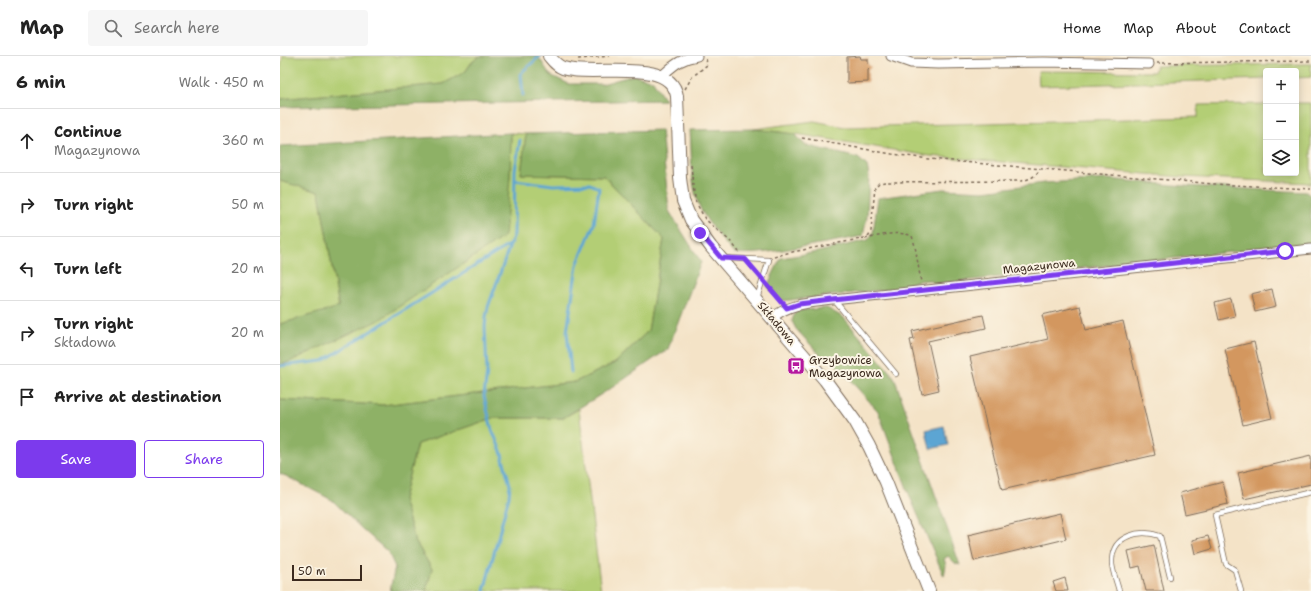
<!DOCTYPE html>
<meta charset="utf-8">
<style>
body{margin:0;font-family:"Shantell Sans",sans-serif;background:#f6f6f6;color:#222}
.controls{position:absolute;right:12px;top:12px;display:grid;overflow:hidden;border-radius:4px;box-shadow:0 2px 10px #0003}
.controls button{width:36px;height:36px;display:grid;place-items:center;padding:0;border:0;border-bottom:1px solid #e0e0e0;background:#fff;color:#222;font:20px sans-serif}
.scale{position:absolute;left:12px;bottom:10px;width:70px;box-sizing:border-box;padding-left:4px;border:2px solid #3b2a1e;border-top:0;font-size:11px;line-height:14px;white-space:nowrap;color:#3b2a1e;-webkit-text-stroke:3px #fcf5e5;paint-order:stroke}
.stop{position:absolute;width:12px;height:12px;margin:-9px;border:3px solid #7c3aed;border-radius:50%;background:#fff}
.stop.end{background:#7c3aed;border-color:#fff;box-shadow:0 1px 4px #0008}
.list{margin:0;padding:0;list-style:none}
h2{display:flex;justify-content:space-between;align-items:center;height:52px;margin:0;padding:0 16px;font-size:17px}
h2 small{font-size:13px;font-weight:400;color:#767676}
.list li{display:grid;grid-template-columns:26px 1fr auto;gap:12px;align-items:center;box-sizing:border-box;height:64px;padding:0 16px;border-top:1px solid #e0e0e0}
.list b{display:block;font-size:15px;white-space:nowrap}
.list p{margin:0;font-size:13px;white-space:nowrap;color:#767676}
.list em{font-size:13px;font-style:normal;color:#767676}
.actions{display:flex;gap:8px;padding:12px 16px}
.actions a{flex:1;padding:9px 0;border:1px solid #7c3aed;border-radius:4px;text-align:center;font-size:14px;color:#7c3aed}
.actions .main{background:#7c3aed;color:#fff}
.icon{flex:none;width:22px;height:22px;fill:none;stroke:currentColor;stroke-width:2;stroke-linecap:round;stroke-linejoin:round}
.map{position:relative;flex:none;width:1031px;height:535px;overflow:hidden}
header{display:flex;align-items:center;gap:24px;box-sizing:border-box;height:56px;padding:0 20px;background:#fff;border-bottom:1px solid #e0e0e0}
header strong{font-size:19px}
nav{display:flex;gap:22px;margin-inline-start:auto;font-size:14px}
.search{width:280px;height:36px;background:#f6f6f6;display:flex;align-items:center;gap:10px;box-sizing:border-box;padding:0 14px;border-radius:4px;color:#767676;font-size:15px}
main{display:flex}
aside{flex:1;background:#fff}
.map>svg:first-child{display:block}
</style>
<header>
<strong>Map</strong>
<div class="search"><svg class="icon" aria-label="search" viewBox="0 0 24 24"><circle cx="10" cy="10" r="6"/><path d="M15 15l6 6"/></svg>Search here</div>
<nav><a>Home</a><a>Map</a><a>About</a><a>Contact</a></nav>
</header>
<main>
<aside>
<h2>6 min<small>Walk · 450 m</small></h2>
<ul class="list">
<li><svg class="icon" aria-label="ahead" viewBox="0 0 24 24"><path d="M12 20V5M6 11l6-6 6 6"/></svg><div><b>Continue</b><p>Magazynowa</p></div><em>360 m</em></li>
<li><svg class="icon" aria-label="right" viewBox="0 0 24 24"><path d="M7 20v-9h11M14 6l5 5-5 5"/></svg><div><b>Turn right</b></div><em>50 m</em></li>
<li><svg class="icon" aria-label="left" viewBox="0 0 24 24"><path d="M17 20v-9H6M10 6l-5 5 5 5"/></svg><div><b>Turn left</b></div><em>20 m</em></li>
<li><svg class="icon" aria-label="right" viewBox="0 0 24 24"><path d="M7 20v-9h11M14 6l5 5-5 5"/></svg><div><b>Turn right</b><p>Składowa</p></div><em>20 m</em></li>
<li><svg class="icon" aria-label="arrive" viewBox="0 0 24 24"><path d="M6 21V4h12l-3 4 3 4H6"/></svg><div><b>Arrive at destination</b></div></li>
</ul>
<div class="actions"><a class="main">Save</a><a>Share</a></div>
</aside>
<div class="map">
<svg width="1031" height="535" viewBox="0 0 1031 535">
<rect width="100%" height="100%" fill="#fcf5e5"/>
<filter id="ink" filterUnits="userSpaceOnUse"><feTurbulence type="fractalNoise" baseFrequency=".025" numOctaves="2"/><feDisplacementMap in="SourceGraphic" scale="8" xChannelSelector="R" yChannelSelector="G"/><feConvolveMatrix kernelMatrix="1 2 1 2 8 2 1 2 1" color-interpolation-filters="sRGB"/></filter>
<filter id="wash" filterUnits="userSpaceOnUse"><feTurbulence type="fractalNoise" baseFrequency=".012" numOctaves="4" result="noise"/><feDisplacementMap in="SourceGraphic" scale="16" xChannelSelector="R" yChannelSelector="G"/><feGaussianBlur stdDeviation="0.9" result="paint"/><feColorMatrix in="noise" values="0 0 0 0 0 0 0 0 0 0 0 0 0 0 0 0 0 1.4 0 .05"/><feComposite in="paint" operator="in"/></filter>
<g filter="url(#wash)">
<rect width="100%" height="100%" fill="#f4e3c7"/>
<!-- green -->
<g fill="#b3ce74" stroke="#777c49">
<polygon points="3,0 200,0 192,6 185,16 163,28 0,43 0,14"/>
<polygon points="1031,8 1031,21 1016,22 1016,15 986,15 986,23 759,30 758,15 874,16 876,10"/>
<polygon points="1016,47 1031,47 1031,127 902,121 650,100 516,78 474,73 534,65 565,71 918,61 918,49 986,48 986,117 1016,117"/>
<polygon points="231,77 246,78 241,118 324,120 384,183 368,275 335,307 295,326 103,349 0,344 0,309 9,306 228,135 230,121"/>
<polygon points="0,125 39,135 59,252 0,268"/>
<polygon points="299,353 321,535 146,535 152,513 135,485 123,443 137,388 213,362 283,362"/>
</g>
<!-- forest -->
<g fill="#8eb166" stroke="#646e42">
<polygon points="200,0 258,0 270,19 289,28 322,28 354,19 373,25 385,44 0,51 0,43 163,28 185,16 192,6"/>
<path d="M474 73 515 78 525 89 578 102 587 110 589 120 587 161 583 180C562 184 541 188 520 191 497 195 476 199 453 197 441 182 425 165 418 147 410 124 412 97 410 74Z"/>
<polygon points="381,74 389,155 421,206 388,293 333,331 283,362 213,362 137,388 123,443 135,485 152,513 146,535 110,535 115,511 108,496 81,472 52,444 6,420 0,418 0,344 103,349 295,326 335,307 368,275 384,183 324,120 241,118 246,78"/>
<polygon points="231,77 230,121 225,180 99,264 9,306 0,309 0,268 59,251 39,136 0,125 0,90"/>
<polygon points="827,123 904,130 1026,136 1031,140 1031,189 988,192 655,228 650,224 636,225 627,231 501,245 487,230 501,202 538,196 588,184 593,177 598,142 663,133 704,135 764,127"/>
<polygon points="547,252 564,262 614,321 680,509 675,507 668,500 664,503 666,509 664,520 631,443 598,355 552,304 545,304 516,273 512,265 515,256 523,254"/>
</g>
<!-- water -->
<polygon fill="#5ca5d3" stroke="#4c6878" points="664,370 668,389 650,393 646,374"/>
<g fill="none" stroke-linecap="round" stroke-linejoin="round">
<!-- stream -->
<g stroke="#5ca5d3" stroke-width="3">
<polyline points="243,39 241,18 243,15 260,0"/>
<polyline points="235,124 273,129 310,128 319,132 314,168 297,209 287,276 291,316"/>
<polyline points="0,310 43,305 232,187"/>
<polyline points="204,535 229,440 230,429 221,395 212,374 204,340 207,316 205,271 206,261 208,251 234,178 235,114 240,84"/>
</g>
</g>
<g id="blocks">
<!-- building -->
<g fill="#d3975e">
<polygon points="580,0 581,3 588,3 588,8 591,11 588,14 588,26 567,27 567,1"/>
<polygon points="992,233 996,251 975,256 971,238"/>
<polygon points="951,243 955,260 939,264 935,247"/>
<polygon points="800,250 806,274 843,265 875,399 722,434 690,301 768,283 762,259"/>
<polygon points="703,259 706,272 648,285 659,334 642,338 630,284 634,283 632,275"/>
<polygon points="974,286 992,362 963,369 945,293"/>
<polygon points="1031,400 1031,428 964,443 958,417"/>
<polygon points="943,426 948,448 905,458 900,437"/>
<polygon points="780,457 786,483 694,505 688,479"/>
<polygon points="928,480 932,493 915,498 912,484"/>
<polygon points="874,489 884,535 866,535 860,510 852,512 848,495"/>
<polygon points="785,522 788,535 776,535 773,526"/>
</g>
</g>
</g>
<g filter="url(#ink)">
<use href="#blocks" fill-opacity="0" stroke="#7c6b59" stroke-width="1"/>
<g fill="none" stroke-linecap="round" stroke-linejoin="round">
<defs>
<g id="lane">
<polyline points="443,202 489,204 477,242"/>
<polyline points="554,244 616,318"/>
<path d="M839 535C837 526 831 513 832 504 833 479 860 473 880 480L890 521"/>
<polyline points="961,535 955,514 946,508 935,459 1031,436"/>
</g>
<g id="street">
<polyline points="611,0 631,7 658,8 763,6 869,8"/>
<path d="M385 17C395 8 403 2 417 0"/>
<path d="M492 262C510 247 531 247 553 244L1031 193"/>
</g>
<path id="secondary" d="M269 0C273 5 277 10 283 12 315 22 390 0 397 40L400 122 403 145 411 164 431 191 545 324 575 365 589 390 606 426 649 535"/>
</defs>
<!-- lane casing -->
<use href="#lane" stroke="#7c6b59" stroke-width="6"/>
<!-- street casing -->
<use href="#street" stroke="#7c6b59" stroke-width="11"/>
<!-- secondary casing -->
<use href="#secondary" stroke="#7c6b59" stroke-width="14"/>
<!-- path -->
<g stroke="#7c6b59" stroke-width="1.5" stroke-dasharray="3 3" stroke-linecap="butt">
<polyline points="298,3 329,0"/>
<polyline points="877,7 1031,5"/>
<polyline points="405,33 412,21 427,9 426,2"/>
<polyline points="522,82 612,98 649,103 934,128 1031,133"/>
<polyline points="411,109 413,130 416,147"/>
<polyline points="418,150 425,163 451,186 459,196"/>
<path d="M585 183C599 180 618 174 632 180L635 190 641 226"/>
<path d="M494 201 507 197 585 182 589 180 591 175 595 131 599 127 605 126 741 125C750 123 756 121 760 112"/>
<polyline points="470,210 477,217"/>
<polyline points="488,231 502,246"/>
</g>
<!-- lane -->
<use href="#lane" stroke="#fff" stroke-width="4.5"/>
<!-- street -->
<use href="#street" stroke="#fff" stroke-width="9"/>
<!-- secondary -->
<use href="#secondary" stroke="#fff" stroke-width="12"/>
</g>
</g>
<g fill="none" stroke-linecap="round" stroke-linejoin="round" filter="url(#ink)">
<!-- route -->
<polyline stroke="#7c3aed" stroke-width="5" points="420,177 441,202 465,203 507,252 519,248 553,244 1005,195"/>
</g>
<!-- icons -->
<defs>
<symbol id="bus-square" viewBox="-11 -11 22 22"><rect x="-9" y="-9" width="18" height="18" rx="4" fill="#b5179e" stroke="#fcf5e5"/><path d="M-5-6H5V4H4V6H2V4H-2V6H-4V4H-5ZM-3.5-4V0h7V-4ZM-3.5 1.2v1.5H-2V1.2ZM2 1.2v1.5H3.5V1.2Z" fill="#fff"/></symbol>
</defs>
<g fill-rule="evenodd">
<use href="#bus-square" x="506" y="300" width="20" height="20"/>
</g>
<g text-anchor="middle" stroke-width="4" stroke-linejoin="round" paint-order="stroke">
<!-- street labels -->
<g font-size="11" fill="#3b2a1e" stroke="#fcf5e5">
<text transform="translate(759 210) rotate(-6)" y="4">Magazynowa</text>
<text transform="translate(497 267) rotate(50)" y="4">Składowa</text>
</g>
<!-- poi labels -->
<g font-size="11" fill="#3b2a1e" stroke="#fcf5e5" text-anchor="start">
<text x="529" y="308">Grzybowice<tspan x="529" dy="13">Magazynowa</tspan></text>
</g>
</g>
</svg>
<div class="controls">
<button>+</button>
<button>−</button>
<button><svg class="icon" aria-label="layers" viewBox="0 0 24 24"><path d="M12 4l9 5-9 5-9-5zM3 14l9 5 9-5"/></svg></button>
</div>
<div class="scale">50 m</div>
<div class="stop" style="left:1005px;top:195px"></div>
<div class="stop end" style="left:420px;top:177px"></div>
</div>
</main>
